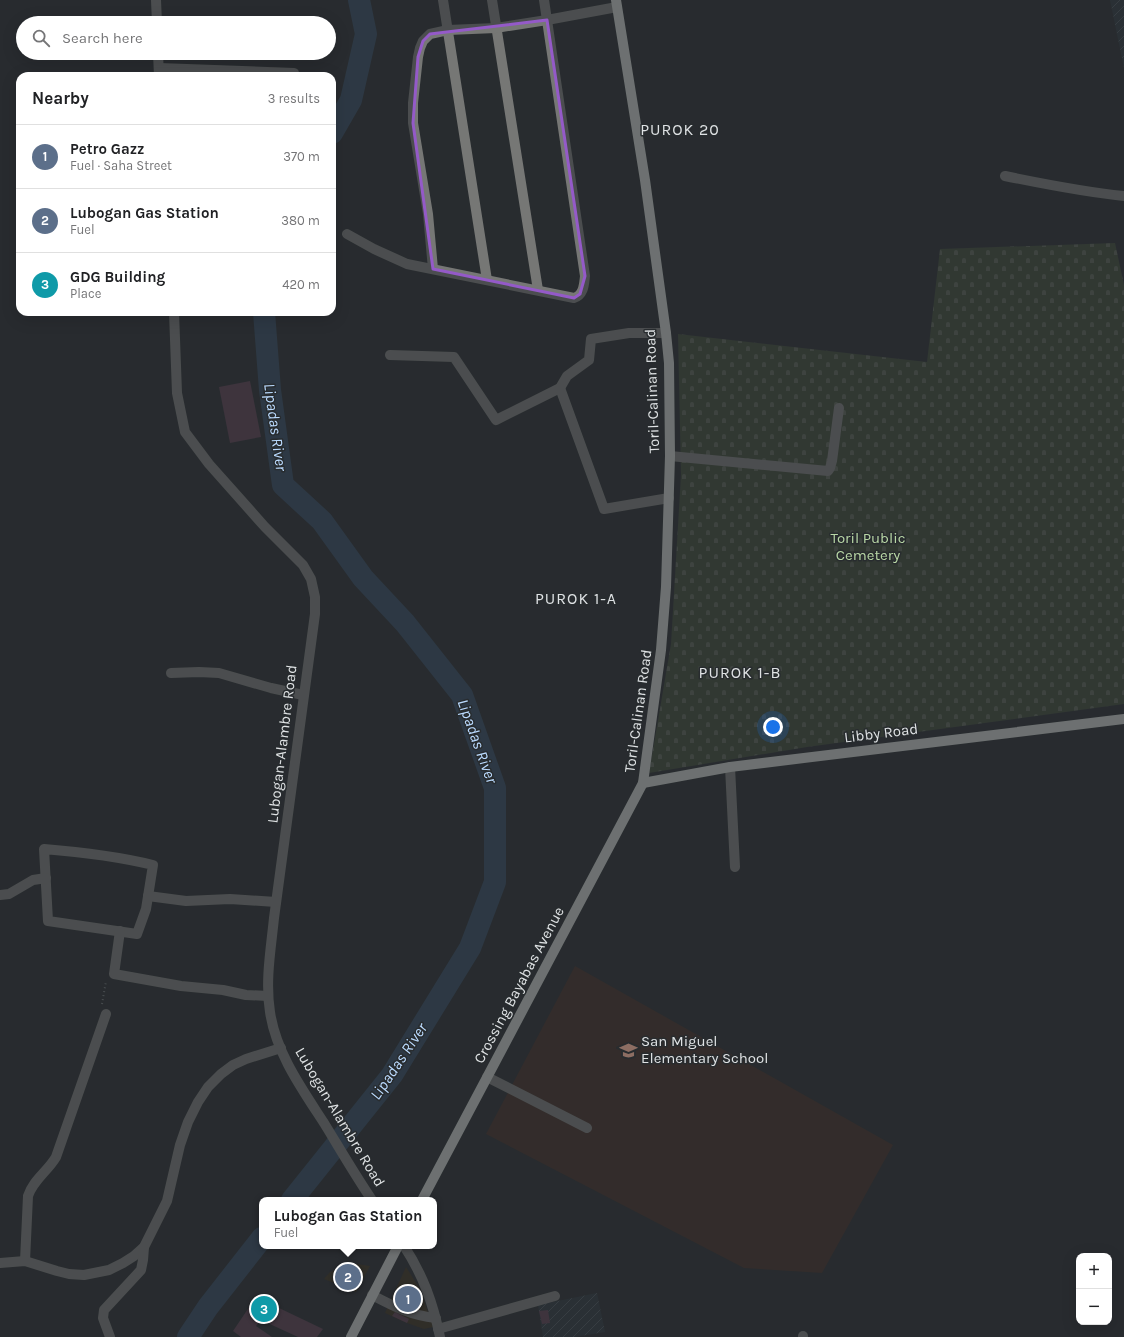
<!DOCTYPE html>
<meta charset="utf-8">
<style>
body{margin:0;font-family:Karla,sans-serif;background:#f2f2f2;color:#202124}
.controls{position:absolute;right:12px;bottom:12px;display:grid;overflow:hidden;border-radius:8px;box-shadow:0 4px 16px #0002}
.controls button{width:36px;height:36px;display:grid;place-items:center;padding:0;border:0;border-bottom:1px solid #e0e0e0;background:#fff;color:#202124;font:20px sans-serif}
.you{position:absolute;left:773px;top:727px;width:14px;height:14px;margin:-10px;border:3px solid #fff;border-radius:50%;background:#1a73e8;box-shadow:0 0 0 6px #1a73e833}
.badge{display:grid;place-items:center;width:26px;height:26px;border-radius:50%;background:#0f766e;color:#fff;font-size:13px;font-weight:700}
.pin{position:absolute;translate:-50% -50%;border:2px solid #fff;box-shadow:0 1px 4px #0006}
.popup{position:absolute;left:259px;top:1197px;width:178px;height:52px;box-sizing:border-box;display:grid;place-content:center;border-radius:8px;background:#fff;filter:drop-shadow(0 1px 3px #0005);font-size:13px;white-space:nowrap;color:#757577}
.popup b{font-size:15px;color:#202124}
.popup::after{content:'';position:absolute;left:50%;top:100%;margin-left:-8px;border:8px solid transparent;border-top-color:#fff}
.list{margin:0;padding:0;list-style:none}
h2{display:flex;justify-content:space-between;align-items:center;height:52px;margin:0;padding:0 16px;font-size:17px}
h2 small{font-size:13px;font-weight:400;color:#757577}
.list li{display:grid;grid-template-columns:26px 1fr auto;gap:12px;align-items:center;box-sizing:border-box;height:64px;padding:0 16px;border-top:1px solid #e0e0e0}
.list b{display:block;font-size:15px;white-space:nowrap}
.list p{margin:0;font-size:13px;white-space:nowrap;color:#757577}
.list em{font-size:13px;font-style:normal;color:#757577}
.icon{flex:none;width:22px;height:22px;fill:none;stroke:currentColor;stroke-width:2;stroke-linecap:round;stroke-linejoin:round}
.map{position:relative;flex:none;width:1124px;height:1337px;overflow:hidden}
.search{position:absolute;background:#fff;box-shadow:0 4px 16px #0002;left:16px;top:16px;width:320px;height:44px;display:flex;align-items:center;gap:10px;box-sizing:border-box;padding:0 14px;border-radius:22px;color:#757577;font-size:15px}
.panel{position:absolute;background:#fff;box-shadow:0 4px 16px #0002;left:16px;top:72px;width:320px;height:244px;border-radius:12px}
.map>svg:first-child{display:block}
</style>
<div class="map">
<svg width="1124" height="1337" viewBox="0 0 1124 1337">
<defs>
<pattern id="industrial-furrows" width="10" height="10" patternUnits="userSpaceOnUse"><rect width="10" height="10" fill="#2d363d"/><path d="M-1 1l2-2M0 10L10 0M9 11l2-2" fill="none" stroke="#4b5359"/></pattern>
<pattern id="cemetery-stones" width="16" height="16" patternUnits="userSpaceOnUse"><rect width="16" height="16" fill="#3d4737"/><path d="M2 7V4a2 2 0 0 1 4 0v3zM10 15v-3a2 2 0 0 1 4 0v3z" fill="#596154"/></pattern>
</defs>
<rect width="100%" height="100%" fill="#282c2f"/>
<!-- commercial -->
<g fill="#3b3121">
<polygon points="357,1264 370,1266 356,1292 324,1279 330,1272 338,1268"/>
<polygon points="406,1267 420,1289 433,1327 424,1329 407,1323 385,1313"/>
</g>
<!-- industrial -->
<g fill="url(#industrial-furrows)">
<polygon points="1110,0 1124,0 1124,68"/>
<polygon points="597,1293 605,1332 574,1337 543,1337 538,1305"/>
</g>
<!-- education -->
<polygon fill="#402e27" points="575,966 893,1145 822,1273 744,1268 486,1134"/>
<!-- cemetery -->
<polygon fill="url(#cemetery-stones)" points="1115,243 1124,285 1124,704 807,747 649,773 671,644 681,475 678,334 927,362 940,249"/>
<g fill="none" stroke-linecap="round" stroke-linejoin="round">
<!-- river -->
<g stroke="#34485e" stroke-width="22">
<polyline points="332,133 351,100 366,34 359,0"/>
<polyline points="264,312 270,390 283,485 322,521 363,578 405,623 462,695 495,788 495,882 470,948 392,1075 292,1200"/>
<polyline points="188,1337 208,1307 262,1238"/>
</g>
</g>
<!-- building -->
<g fill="#593e4f">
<polygon points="250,381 261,437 230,443 219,387"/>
<polygon points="346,1270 353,1273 350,1283 342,1280"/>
<polygon points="404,1291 417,1296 412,1307 400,1302"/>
<polygon points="256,1297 323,1329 317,1337 298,1337 261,1320 256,1326 272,1337 241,1337 233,1331"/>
<polygon points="548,1310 550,1323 542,1324 539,1311"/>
<polygon points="395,1312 409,1319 407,1323 392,1316"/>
</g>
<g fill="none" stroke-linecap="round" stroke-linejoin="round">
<!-- path -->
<polyline stroke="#707477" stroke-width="2" stroke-dasharray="1 3" stroke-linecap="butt" points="102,1004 106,981"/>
<!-- minor -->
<g stroke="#767775" stroke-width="10">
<polyline points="156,0 157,23"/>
<polyline points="443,0 487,280"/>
<polyline points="492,0 538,290"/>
<polyline points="158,53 159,76"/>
<polyline points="159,68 294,73"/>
<path d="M1005 176C1044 184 1084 192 1124 196"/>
<path d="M347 234 374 249 407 264 574 298C584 295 584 284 585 276L544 0"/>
<polyline points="433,269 428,214 413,123 413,103 418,57 420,48 423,41 430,34 448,30 496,28 547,20 617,7"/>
<path d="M174 312 177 393 185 432 209 464 265 527 303 565 311 579 315 597V614L274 918C271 948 265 981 270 1012 276 1053 302 1089 324 1123 340 1149 355 1175 372 1200"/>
<polyline points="390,355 454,357 496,420 560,388 567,376 589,360 591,339 629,333 666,333"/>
<polyline points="560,388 604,509 669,498"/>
<polyline points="670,456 828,471 830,468 832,461 839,408"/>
<polyline points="171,673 199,672 219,673 271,688 303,695"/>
<polyline points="730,767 735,867"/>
<path d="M44 849C81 852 116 856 153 865L146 909 137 934 48 921Z"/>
<polyline points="0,895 9,894 33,880 46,878"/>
<polyline points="148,896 186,901 230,899 276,902"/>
<polyline points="120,931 114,974 181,986 223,990 246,995 268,996"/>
<polyline points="487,1077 587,1128"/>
<path d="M404 1246C423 1275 433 1303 440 1337"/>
<path d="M25 1261 28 1196C33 1180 48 1171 56 1157L106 1014"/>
<polyline points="0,1263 25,1261 57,1271 69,1274 84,1275 109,1270 123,1263 134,1256 144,1247 167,1201 180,1145 188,1122 198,1102 208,1087 221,1074 233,1065 246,1059 281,1048"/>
<path d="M372 1295C395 1307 410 1315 436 1318"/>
<polyline points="438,1329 555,1296"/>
<polyline points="110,1337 103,1318 104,1310 141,1270 143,1260 144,1247"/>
<polyline points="803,1337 803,1336"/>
</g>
<!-- major -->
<g stroke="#c0c4c0" stroke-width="10">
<polyline points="643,783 730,767 1124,719"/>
<polyline points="422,1200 643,783 661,650 666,587 670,456 669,363 666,333 645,180 616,0"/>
<polyline points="351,1337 398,1246"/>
</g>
</g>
<!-- marked area -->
<path d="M0 0H1124V1337H0ZM547 20 585 276 580 294 574 298 433 269 413 123 418 57 423 41 430 34Z" fill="#282c2f" fill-opacity=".55" fill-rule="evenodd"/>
<path fill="none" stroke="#945ac8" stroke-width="3" stroke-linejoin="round" d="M547 20 585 276 580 294 574 298 433 269 413 123 418 57 423 41 430 34Z"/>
<!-- icons -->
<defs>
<symbol id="school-bare" viewBox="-9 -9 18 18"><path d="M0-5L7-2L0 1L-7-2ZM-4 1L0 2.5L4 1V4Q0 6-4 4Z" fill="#8d6e63" stroke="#282c2f" stroke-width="2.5" paint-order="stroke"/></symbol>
</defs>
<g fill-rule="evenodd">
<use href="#school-bare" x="616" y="1038" width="25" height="25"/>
</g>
<g text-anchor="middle" stroke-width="3" stroke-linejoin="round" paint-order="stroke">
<!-- street labels -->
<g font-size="15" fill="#dfe2e4" stroke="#282c2f">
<text transform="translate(652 391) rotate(-92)" y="5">Toril-Calinan Road</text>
<text transform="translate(638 711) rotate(-82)" y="5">Toril-Calinan Road</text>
<text transform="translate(881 733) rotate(-7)" y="5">Libby Road</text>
<text transform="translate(282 744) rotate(-83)" y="5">Lubogan-Alambre Road</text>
<text transform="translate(519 985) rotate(-62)" y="5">Crossing Bayabas Avenue</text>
<text transform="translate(340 1117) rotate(59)" y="5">Lubogan-Alambre Road</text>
</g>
<!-- park labels -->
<g font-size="15" fill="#b9d8a6" stroke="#282c2f">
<text x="868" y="543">Toril Public<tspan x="868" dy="17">Cemetery</tspan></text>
</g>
<!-- poi labels -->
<g font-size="15" fill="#dfe2e4" stroke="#282c2f" text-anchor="start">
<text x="641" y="1046">San Miguel<tspan x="641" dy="17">Elementary School</tspan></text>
</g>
<!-- neighbourhood labels -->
<g font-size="16" letter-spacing="1" fill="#dfe2e4" stroke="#282c2f">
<text x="680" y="135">PUROK 20</text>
<text x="576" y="604">PUROK 1-A</text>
<text x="740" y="678">PUROK 1-B</text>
</g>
<!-- water labels -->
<g font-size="16" font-style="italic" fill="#badafe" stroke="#282c2f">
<text transform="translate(276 427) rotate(82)" y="6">Lipadas River</text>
<text transform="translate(478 741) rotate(70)" y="6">Lipadas River</text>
<text transform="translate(398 1061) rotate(-56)" y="6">Lipadas River</text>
</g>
</g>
</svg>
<div class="controls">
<button>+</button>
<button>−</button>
</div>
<div class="you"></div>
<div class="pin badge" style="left:408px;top:1299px;background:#5c6f8a">1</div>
<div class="pin badge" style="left:348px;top:1277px;background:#5c6f8a">2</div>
<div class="popup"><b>Lubogan Gas Station</b>Fuel</div>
<div class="pin badge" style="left:264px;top:1309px;background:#0f9aa8">3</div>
<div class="search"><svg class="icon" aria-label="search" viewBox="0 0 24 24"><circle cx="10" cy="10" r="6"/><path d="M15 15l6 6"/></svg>Search here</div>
<section class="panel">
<h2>Nearby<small>3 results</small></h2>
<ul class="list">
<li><span class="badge" style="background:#5c6f8a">1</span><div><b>Petro Gazz</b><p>Fuel · Saha Street</p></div><em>370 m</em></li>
<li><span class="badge" style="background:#5c6f8a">2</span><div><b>Lubogan Gas Station</b><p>Fuel</p></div><em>380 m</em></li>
<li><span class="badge" style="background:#0f9aa8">3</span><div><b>GDG Building</b><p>Place</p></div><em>420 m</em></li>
</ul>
</section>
</div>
